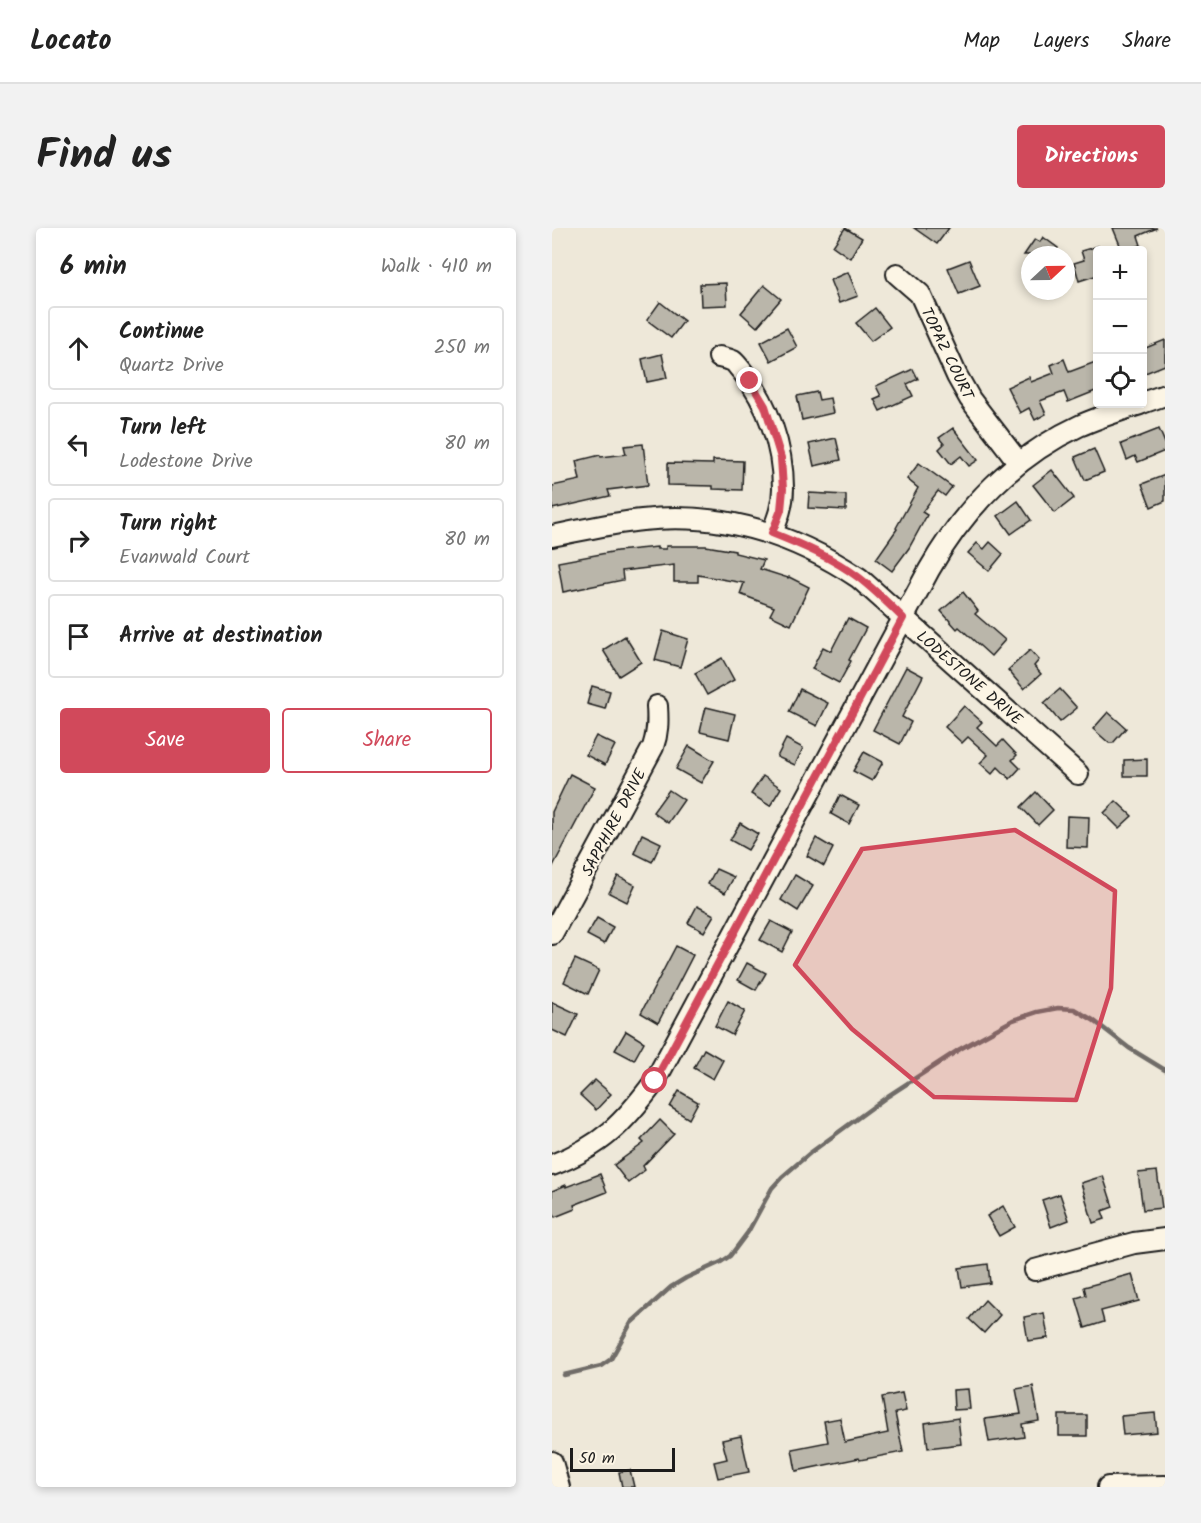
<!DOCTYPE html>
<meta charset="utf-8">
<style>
body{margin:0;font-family:Kalam,sans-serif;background:#f2f2f2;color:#222}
.controls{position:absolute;right:18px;top:18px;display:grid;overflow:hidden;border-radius:6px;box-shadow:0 3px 9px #0003}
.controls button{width:54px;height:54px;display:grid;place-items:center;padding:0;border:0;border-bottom:2px solid #e0e0e0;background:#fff;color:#222;font:30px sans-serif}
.compass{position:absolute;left:469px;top:18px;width:54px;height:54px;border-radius:50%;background:#fff;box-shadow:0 3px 9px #0003;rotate:68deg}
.scale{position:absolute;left:18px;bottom:15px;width:105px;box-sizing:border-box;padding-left:6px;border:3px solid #1c1c1c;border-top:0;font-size:16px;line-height:21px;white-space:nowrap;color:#1c1c1c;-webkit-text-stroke:4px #fcf5e5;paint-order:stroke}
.stop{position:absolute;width:18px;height:18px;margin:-14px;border:4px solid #d1495b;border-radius:50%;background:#fff}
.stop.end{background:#d1495b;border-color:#fff;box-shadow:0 2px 6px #0008}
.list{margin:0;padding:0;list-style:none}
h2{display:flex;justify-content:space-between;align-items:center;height:78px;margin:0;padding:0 24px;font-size:26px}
h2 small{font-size:20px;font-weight:400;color:#767676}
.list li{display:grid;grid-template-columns:39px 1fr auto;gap:18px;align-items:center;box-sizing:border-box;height:84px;margin:0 12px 12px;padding:0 12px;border:2px solid #e0e0e0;border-radius:6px}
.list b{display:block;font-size:22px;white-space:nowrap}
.list p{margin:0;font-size:20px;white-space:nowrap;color:#767676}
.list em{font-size:20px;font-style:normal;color:#767676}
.actions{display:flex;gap:12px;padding:18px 24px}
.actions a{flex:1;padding:14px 0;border:2px solid #d1495b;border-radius:6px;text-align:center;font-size:21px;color:#d1495b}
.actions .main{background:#d1495b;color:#fff}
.icon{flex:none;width:33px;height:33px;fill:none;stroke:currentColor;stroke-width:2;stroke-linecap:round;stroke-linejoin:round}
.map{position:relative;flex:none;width:613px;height:1259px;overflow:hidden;border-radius:6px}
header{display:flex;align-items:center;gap:36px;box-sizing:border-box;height:84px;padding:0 30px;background:#fff;border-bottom:2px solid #e0e0e0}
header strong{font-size:28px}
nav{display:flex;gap:33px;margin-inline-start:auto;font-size:21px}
.intro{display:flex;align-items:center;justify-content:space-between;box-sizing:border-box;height:144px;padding:0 36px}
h1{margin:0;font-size:42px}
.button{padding:15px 27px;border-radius:6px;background:#d1495b;color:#fff;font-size:21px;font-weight:700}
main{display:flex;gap:36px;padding:0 36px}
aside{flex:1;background:#fff;border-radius:6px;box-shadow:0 3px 9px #0003}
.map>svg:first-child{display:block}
</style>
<header>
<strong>Locato</strong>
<nav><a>Map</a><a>Layers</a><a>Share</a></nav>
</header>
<div class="intro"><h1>Find us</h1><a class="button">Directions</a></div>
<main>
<aside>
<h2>6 min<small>Walk · 410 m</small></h2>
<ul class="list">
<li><svg class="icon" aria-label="ahead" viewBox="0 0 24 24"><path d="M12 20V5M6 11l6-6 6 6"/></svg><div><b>Continue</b><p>Quartz Drive</p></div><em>250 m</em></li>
<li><svg class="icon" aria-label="left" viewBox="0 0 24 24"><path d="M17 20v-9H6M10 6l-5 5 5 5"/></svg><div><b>Turn left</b><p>Lodestone Drive</p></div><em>80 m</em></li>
<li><svg class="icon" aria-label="right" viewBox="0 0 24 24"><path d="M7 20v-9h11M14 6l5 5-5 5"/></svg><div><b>Turn right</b><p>Evanwald Court</p></div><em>80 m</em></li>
<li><svg class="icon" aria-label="arrive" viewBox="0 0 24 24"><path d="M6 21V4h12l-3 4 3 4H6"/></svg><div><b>Arrive at destination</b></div></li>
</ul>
<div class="actions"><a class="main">Save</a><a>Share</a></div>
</aside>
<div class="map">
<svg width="613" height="1259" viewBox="0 0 613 1259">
<rect width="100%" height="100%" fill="#eee8d9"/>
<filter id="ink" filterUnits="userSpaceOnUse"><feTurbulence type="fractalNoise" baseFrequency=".0167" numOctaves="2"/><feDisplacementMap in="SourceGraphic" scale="12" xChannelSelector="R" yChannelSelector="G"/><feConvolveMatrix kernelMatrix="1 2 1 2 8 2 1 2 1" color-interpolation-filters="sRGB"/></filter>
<g filter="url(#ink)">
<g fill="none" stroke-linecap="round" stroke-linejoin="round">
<!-- stream -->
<polyline stroke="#6f6c67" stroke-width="4.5" points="12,1147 49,1138 59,1131 79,1095 119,1059 134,1050 169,1034 178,1028 196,1004 220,960 230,949 258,925 336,868 408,821 461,792 485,784 506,780 522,781 541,792 577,820 613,842"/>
</g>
<!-- building -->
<g fill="#bab6aa" stroke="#1c1c1c" stroke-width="1.5">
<polygon points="293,0 310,10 298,30 281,18"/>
<polygon points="362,0 397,0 385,16"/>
<polygon points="561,0 605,0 586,8 589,17 575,22 570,22"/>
<polygon points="491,9 506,20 501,27 472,27 483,11 488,14"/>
<polygon points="546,18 546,47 527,53 522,35 532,32 529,23"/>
<polygon points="417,32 428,58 407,66 396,40"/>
<polygon points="296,44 306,68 287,75 278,52"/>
<polygon points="174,55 175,77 149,78 148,56"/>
<polygon points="212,57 229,71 205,99 189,85"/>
<polygon points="108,74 132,93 119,110 95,92"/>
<polygon points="323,80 338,99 319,113 304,95"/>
<polygon points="235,100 245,119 219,133 209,114"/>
<polygon points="613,112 613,137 591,146 591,121"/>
<polygon points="110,126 115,150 95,154 90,131"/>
<polygon points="512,131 517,144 546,133 546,162 516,174 512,164 488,173 494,186 483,192 477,180 468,185 455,159 477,149 479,154 502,145 499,137"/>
<polygon points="361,141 366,151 355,156 361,168 328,183 322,171 329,168 324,158"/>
<polygon points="265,164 267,172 278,170 281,185 250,192 245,168"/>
<polygon points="401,200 426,232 417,238 409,228 399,236 387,221 392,216 387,210"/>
<polygon points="607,201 613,215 613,223 586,234 583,228 575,232 569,216"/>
<polygon points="284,210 289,232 262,238 257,216"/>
<polygon points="91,216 96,257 56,262 58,268 0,281 0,258 28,252 24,233 48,227 49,229 74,226 72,218"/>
<polygon points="542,221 552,244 533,252 523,229"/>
<polygon points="161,232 191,233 190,262 161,261 161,258 116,257 116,235 161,236"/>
<polygon points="367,235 400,259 393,268 386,263 370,284 375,287 357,320 340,343 324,331 345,301 344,300 366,260 355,251"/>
<polygon points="500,242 522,270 503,285 481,257"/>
<polygon points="613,247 613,273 599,279 590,256"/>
<polygon points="257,265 294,267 294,282 256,280"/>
<polygon points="466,273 479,292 459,306 446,288"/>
<polygon points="438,314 451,326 437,343 416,325 425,315 432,321"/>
<polygon points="114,318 154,318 183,323 183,325 212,332 208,341 236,350 237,349 257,359 239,397 218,387 222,379 188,366 192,355 146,347 146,354 122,354 122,337 70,343 71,352 11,364 6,334 65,323 105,319 105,321 114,321"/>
<polygon points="411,364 426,383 423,386 453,412 439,428 407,399 405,401 389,383"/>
<polygon points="296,390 314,400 297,432 299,433 287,455 260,441 271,419 279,423"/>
<polygon points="111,403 136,411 128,439 103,432"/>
<polygon points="73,408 89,434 67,448 51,422"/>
<polygon points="478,422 487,432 482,438 489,446 472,461 456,442"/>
<polygon points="170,430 182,452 155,467 143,445"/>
<polygon points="354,439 371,448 350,489 359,494 348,516 321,502"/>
<polygon points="40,458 58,463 53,481 35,476"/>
<polygon points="248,461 276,475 265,498 237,484"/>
<polygon points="508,461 525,480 508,494 492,475"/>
<polygon points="412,478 430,494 425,499 445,518 451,512 465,527 460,532 468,540 458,551 446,539 440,546 428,535 436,527 416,509 410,515 393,499"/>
<polygon points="154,479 183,486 177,511 148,504"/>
<polygon points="556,484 574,500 561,515 557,515 541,501"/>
<polygon points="44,508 63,517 53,537 34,527"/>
<polygon points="234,511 251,520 243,537 225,529"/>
<polygon points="137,518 162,533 149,555 124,541"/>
<polygon points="312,524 331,534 320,553 301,543"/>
<polygon points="595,531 595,548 572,548 572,532"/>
<polygon points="18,546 43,559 0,640 0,584"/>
<polygon points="211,548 229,560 218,578 199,566"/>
<polygon points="117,562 132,572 116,595 101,584"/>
<polygon points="484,564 501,582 486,597 469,579"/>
<polygon points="288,567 307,577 297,596 279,586"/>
<polygon points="564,573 580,588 567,600 552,585"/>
<polygon points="515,588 537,589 536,620 514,619"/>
<polygon points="188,595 206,606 196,622 178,612"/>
<polygon points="90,606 109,615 100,634 82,625"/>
<polygon points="264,610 281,620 272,638 255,628"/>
<polygon points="164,641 182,649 173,665 156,656"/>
<polygon points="243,647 261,658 246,683 229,672"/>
<polygon points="66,648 83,657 75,674 57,665"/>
<polygon points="145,678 162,687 152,704 136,695"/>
<polygon points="45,690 61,699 52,716 35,707"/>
<polygon points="219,693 240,704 230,724 208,712"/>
<polygon points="124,718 141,727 106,795 89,785"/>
<polygon points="23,731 47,742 36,766 12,754"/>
<polygon points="195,735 214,745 204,762 186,752"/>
<polygon points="176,773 193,783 180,807 163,798"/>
<polygon points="0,774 26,786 15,809 0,802"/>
<polygon points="74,803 92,814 82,832 63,822"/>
<polygon points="152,821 171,832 161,851 142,840"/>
<polygon points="43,852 59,866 44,882 28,867"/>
<polygon points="127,863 146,874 137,891 118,879"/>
<polygon points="108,892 122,906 91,938 93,942 76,955 62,937 92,915 89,912"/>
<polygon points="605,943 610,980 591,982 586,945"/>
<polygon points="48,946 55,964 22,977 23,981 3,989 0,981 0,963 14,957 14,959"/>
<polygon points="551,948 561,979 550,983 553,991 541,995 529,955"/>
<polygon points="508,966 517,992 499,999 490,972"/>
<polygon points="451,978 463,999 447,1008 435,988"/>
<polygon points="436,1036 438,1055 410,1059 407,1040"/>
<polygon points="580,1046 587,1073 549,1083 552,1094 533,1100 524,1070 534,1067 532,1059"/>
<polygon points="433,1072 448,1087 432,1105 417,1091"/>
<polygon points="492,1085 496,1110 476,1113 472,1089"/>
<polygon points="481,1158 487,1193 470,1196 472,1209 437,1214 433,1191 469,1186 464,1161"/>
<polygon points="416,1161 418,1181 402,1182 401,1162"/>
<polygon points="350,1165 354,1183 343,1185 351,1224 308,1232 307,1230 244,1243 240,1221 276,1214 272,1193 288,1190 293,1214 336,1205 330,1169"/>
<polygon points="603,1185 605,1204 571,1207 569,1188"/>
<rect x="507" y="1187" width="28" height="21"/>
<polygon points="406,1190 409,1216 376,1220 373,1195"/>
<polygon points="189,1208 197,1244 166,1250 162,1234 175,1231 170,1212"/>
<polygon points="78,1242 82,1259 70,1259 67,1244"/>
</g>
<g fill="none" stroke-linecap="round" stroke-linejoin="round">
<defs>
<g id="minor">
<polyline points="345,46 368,66 405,148 418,171 467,235"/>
<path d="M167 129C171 130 177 131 181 133 184 135 187 140 190 143 216 175 231 219 231 260 231 277 226 290 220 305"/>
<polyline points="590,175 613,167"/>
<path d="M0 308C30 302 60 295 90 292 170 283 241 306 307 350L526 546"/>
<path d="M0 706 101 519C106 505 106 493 105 478"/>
<path d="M0 937C50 918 72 895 103 853L377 342C412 280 463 228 527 198 547 189 567 183 588 176"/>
<polyline points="483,1042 582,1015 613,1011"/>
<polyline points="0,1234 7,1259"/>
<polyline points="556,1259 613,1258"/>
</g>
</defs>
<!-- minor casing -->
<use href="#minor" stroke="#1c1c1c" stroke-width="24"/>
<!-- minor -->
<use href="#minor" stroke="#fcf5e5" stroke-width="20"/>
</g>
</g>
<g fill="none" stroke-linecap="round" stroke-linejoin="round" filter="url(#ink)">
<!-- route -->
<path stroke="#d1495b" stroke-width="8" d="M103 853 351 390C337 376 322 361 306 349 281 330 250 317 220 305L229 282 231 261 229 230 213 178 198 153"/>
</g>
<!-- marked area -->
<path fill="#d1495b" fill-opacity="0.2" stroke="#d1495b" stroke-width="4.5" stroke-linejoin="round" d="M463 602 563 663 559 760 524 872 382 869 300 801 243 737 310 621Z"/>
<g text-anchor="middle" stroke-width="4.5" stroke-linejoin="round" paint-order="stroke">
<!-- street labels -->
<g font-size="16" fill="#1c1c1c" stroke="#fcf5e5">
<text transform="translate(396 125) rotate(64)" y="6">TOPAZ COURT</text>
<text transform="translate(418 449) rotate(41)" y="6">LODESTONE DRIVE</text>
<text transform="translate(61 594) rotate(-62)" y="6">SAPPHIRE DRIVE</text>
</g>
</g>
</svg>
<div class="controls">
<button>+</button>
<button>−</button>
<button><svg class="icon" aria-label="locate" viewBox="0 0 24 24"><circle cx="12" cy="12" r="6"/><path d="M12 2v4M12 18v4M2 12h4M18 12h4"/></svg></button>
</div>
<svg class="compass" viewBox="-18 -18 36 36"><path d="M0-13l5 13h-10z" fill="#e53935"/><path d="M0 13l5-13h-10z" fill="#767676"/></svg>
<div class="scale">50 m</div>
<div class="stop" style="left:103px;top:853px"></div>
<div class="stop end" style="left:198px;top:153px"></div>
</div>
</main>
